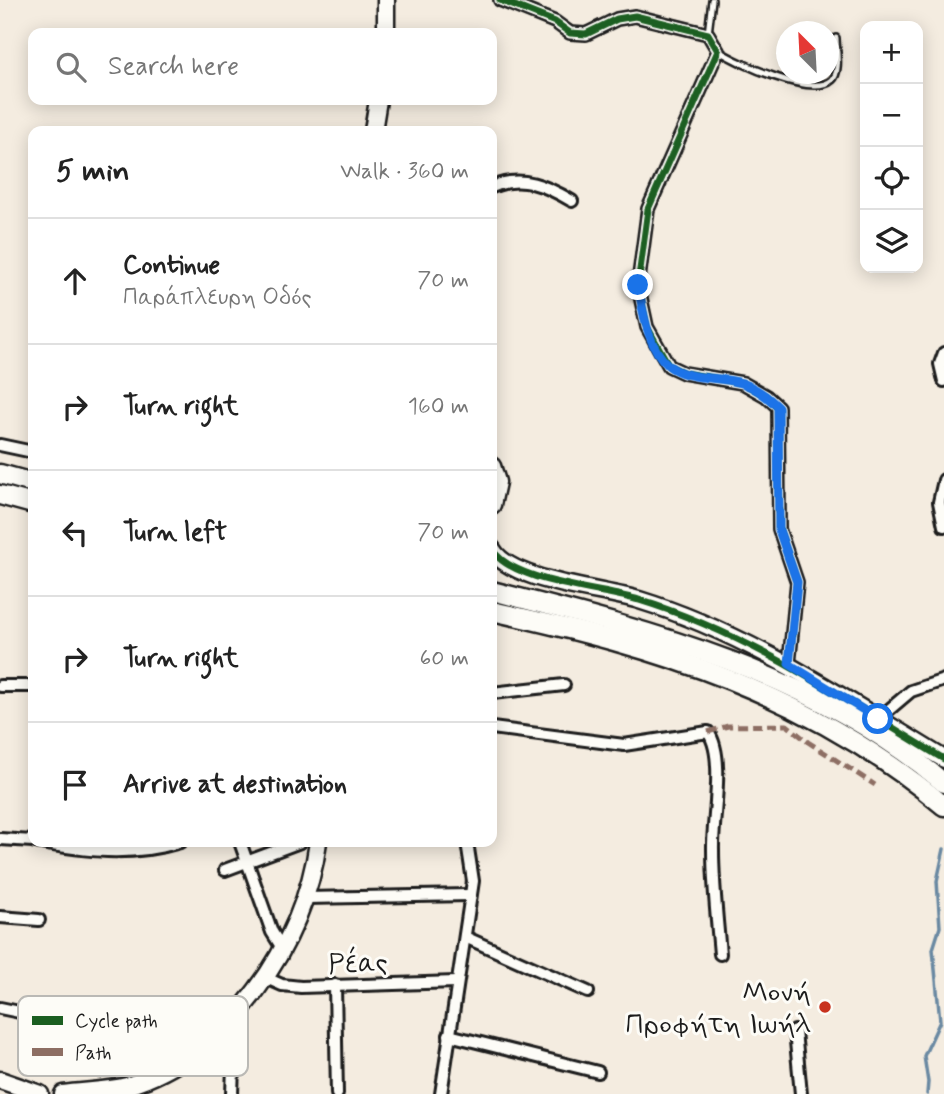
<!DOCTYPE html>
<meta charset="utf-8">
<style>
body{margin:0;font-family:Mynerve,sans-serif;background:#f2f2f2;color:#222}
.controls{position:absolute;right:21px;top:21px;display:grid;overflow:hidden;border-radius:14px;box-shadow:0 4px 18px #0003}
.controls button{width:63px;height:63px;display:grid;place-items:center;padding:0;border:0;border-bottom:2px solid #e0e0e0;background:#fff;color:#222;font:35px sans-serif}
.compass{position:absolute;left:776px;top:21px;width:63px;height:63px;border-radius:50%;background:#fff;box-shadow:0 4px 18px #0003;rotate:336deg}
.stop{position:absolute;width:21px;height:21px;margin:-16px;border:5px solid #1a73e8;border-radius:50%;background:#fff}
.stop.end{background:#1a73e8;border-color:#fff;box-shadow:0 2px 7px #0008}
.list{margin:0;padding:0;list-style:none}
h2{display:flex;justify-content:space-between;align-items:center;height:91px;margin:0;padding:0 28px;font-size:30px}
h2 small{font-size:23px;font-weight:400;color:#767676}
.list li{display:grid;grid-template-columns:46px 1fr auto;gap:21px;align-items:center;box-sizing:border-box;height:126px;padding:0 28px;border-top:2px solid #e0e0e0}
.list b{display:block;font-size:26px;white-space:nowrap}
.list p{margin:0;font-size:23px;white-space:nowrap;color:#767676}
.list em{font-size:23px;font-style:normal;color:#767676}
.icon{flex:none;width:38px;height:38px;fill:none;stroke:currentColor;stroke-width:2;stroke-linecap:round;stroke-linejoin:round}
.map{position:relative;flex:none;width:944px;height:1094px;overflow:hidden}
.search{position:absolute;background:#fff;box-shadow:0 4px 18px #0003;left:28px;top:28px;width:469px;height:77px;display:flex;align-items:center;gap:18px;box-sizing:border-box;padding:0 24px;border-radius:14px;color:#767676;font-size:26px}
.panel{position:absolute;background:#fff;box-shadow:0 4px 18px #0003;left:28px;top:126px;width:469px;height:721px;border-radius:14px}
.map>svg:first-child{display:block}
</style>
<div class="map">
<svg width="944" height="1094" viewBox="0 0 944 1094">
<rect width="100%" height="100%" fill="#f4ece0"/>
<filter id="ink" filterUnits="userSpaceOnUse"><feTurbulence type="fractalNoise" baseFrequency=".0143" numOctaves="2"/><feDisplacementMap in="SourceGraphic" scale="14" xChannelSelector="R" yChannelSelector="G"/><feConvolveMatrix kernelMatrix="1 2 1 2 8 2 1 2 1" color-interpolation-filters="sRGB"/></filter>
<g filter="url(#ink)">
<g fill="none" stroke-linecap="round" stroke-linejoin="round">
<!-- stream -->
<polyline stroke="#6a89a2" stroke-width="3.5" points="927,1094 928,1082 924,1056 940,1021 933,949 940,927 937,881 944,849"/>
<defs>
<g id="lane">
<polyline points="708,34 712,0"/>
<path d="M719 51C738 63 812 98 832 80 841 72 836 49 836 38"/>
</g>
<g id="street">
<polyline points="500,0 555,22 570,33 586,34 617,19 635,16 708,34 718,51 648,209 638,285 647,327 669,366 684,373 743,383 766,396 778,407 779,529 797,582 789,664"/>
<path d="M492 187C521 174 547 186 572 201"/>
<polyline points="944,353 940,364 944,381"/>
<polyline points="0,445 33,452"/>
<polyline points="944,480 939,502 944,526"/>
<polyline points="0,686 33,686"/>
<polyline points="492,693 564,685"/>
<polyline points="878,719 911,691 944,680"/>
<path d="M492 728 624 745 708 732C726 757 712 819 713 850 713 885 717 919 720 954"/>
<polyline points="0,839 33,841"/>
<path d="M35 842C85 851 130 857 180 842"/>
<polyline points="240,842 272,932 282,948"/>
<polyline points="225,870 300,842"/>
<polyline points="305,898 470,895"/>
<polyline points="0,917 39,920"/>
<polyline points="465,937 588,992"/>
<polyline points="264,977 282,985 301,987 456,982"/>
<polyline points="335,985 337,1094"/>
<polyline points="0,1008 121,1033"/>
<polyline points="222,1028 234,1038 232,1094"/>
<polyline points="795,1031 801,1094"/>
<polyline points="449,1035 598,1072"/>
<polyline points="441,1094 473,881 467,842"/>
</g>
<g id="secondary">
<polyline points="386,0 386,33"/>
<polyline points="373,131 378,100"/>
<polyline points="492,466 497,482 492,505"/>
<path d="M492 549C510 582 602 589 639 600 750 634 846 700 944 759"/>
<polyline points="0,1080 40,1094"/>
<path d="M63 1094C84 1091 107 1091 127 1086 229 1056 305 943 318 842"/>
</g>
<g id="primary">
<polyline points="0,474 33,483"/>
<polyline points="0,495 33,504"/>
<path d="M492 591C654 632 813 672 944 783"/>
<path d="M492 611C660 648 809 693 944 806"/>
</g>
</defs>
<!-- lane casing -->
<use href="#lane" stroke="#1c1c1c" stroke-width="10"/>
<!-- street casing -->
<use href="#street" stroke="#1c1c1c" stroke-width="16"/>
<!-- secondary casing -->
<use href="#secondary" stroke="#1c1c1c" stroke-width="21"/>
<!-- primary casing -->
<use href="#primary" stroke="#1c1c1c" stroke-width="23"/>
<!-- lane -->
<use href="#lane" stroke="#fdfcf7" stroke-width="5"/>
<!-- street -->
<use href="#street" stroke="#fdfcf7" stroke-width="10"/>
<!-- secondary -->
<use href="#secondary" stroke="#fdfcf7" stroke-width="16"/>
<!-- primary -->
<use href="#primary" stroke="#fdfcf7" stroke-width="18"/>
<!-- quiet -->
<polyline stroke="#8d6e63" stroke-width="5" stroke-dasharray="10 5" stroke-linecap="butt" points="708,732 728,726 787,725 808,742 875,785"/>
<defs>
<g id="cycleway">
<polyline points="500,0 555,22 570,33 586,34 617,19 635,16 708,34 718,51 648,209 638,285 647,327 669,366 684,373 743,383 766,396 778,407 779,529 797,582 789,664"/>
<path d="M492 549C510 582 602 589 639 600 750 634 846 700 944 759"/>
</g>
</defs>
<!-- cycleway casing -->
<use href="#cycleway" stroke="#fdfcf7" stroke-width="11"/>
<!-- cycleway -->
<use href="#cycleway" stroke="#1b5e20" stroke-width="7"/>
</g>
</g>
<g fill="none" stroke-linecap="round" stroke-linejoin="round" filter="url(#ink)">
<!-- route -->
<path stroke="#1a73e8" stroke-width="9" d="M638 285C643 310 647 347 668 365 687 381 720 376 742 383 756 388 768 397 778 407L779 530 797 582 789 664 878 719"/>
</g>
<!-- markers -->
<circle fill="#c8321e" stroke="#fdfcf7" stroke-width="2.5" cx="825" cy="1007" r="7"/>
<g text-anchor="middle" stroke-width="6" stroke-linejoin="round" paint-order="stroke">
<!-- street labels -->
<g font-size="28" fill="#1c1c1c" stroke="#fdfcf7">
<text transform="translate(358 962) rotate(-2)" y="10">Ρέας</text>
</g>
<!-- poi labels -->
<g font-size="28" fill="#1c1c1c" stroke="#fdfcf7" text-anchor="end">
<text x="811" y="1001">Μονή<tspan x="811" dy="32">Προφήτη Ιωήλ</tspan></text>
</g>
</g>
<!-- legend -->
<rect x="18" y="996" width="230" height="80" rx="10" fill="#fdfcf7" stroke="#bab9b5" stroke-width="2"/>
<rect x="32" y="1016" width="31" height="9" fill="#1b5e20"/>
<rect x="32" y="1048" width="31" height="8" fill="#8d6e63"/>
<g font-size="19" fill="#1c1c1c">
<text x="75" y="1027">Cycle path</text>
<text x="75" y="1059">Path</text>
</g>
</svg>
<div class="controls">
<button>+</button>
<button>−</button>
<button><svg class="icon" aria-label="locate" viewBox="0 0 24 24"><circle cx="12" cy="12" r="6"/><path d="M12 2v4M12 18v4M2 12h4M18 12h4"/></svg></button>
<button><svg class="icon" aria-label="layers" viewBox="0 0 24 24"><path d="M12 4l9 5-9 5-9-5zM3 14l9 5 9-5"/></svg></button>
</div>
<svg class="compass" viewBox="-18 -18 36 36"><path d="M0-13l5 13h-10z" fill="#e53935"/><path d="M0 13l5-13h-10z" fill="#767676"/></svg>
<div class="stop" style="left:878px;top:719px"></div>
<div class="stop end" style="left:638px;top:285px"></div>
<div class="search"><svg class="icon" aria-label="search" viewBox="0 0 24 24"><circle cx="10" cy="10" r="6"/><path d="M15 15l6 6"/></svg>Search here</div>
<section class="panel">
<h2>5 min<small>Walk · 360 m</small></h2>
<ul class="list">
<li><svg class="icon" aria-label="ahead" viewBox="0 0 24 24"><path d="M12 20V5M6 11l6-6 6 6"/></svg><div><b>Continue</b><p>Παράπλευρη Οδός</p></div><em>70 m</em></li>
<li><svg class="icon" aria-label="right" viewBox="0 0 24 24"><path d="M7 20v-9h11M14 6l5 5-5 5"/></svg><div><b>Turn right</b></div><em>160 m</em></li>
<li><svg class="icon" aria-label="left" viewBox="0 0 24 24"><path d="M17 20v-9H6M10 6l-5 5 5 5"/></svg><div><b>Turn left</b></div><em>70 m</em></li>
<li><svg class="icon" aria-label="right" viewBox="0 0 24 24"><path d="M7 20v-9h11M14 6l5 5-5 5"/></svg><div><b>Turn right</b></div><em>60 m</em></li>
<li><svg class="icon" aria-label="arrive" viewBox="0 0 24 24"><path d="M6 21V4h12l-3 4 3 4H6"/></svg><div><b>Arrive at destination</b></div></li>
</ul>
</section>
</div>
